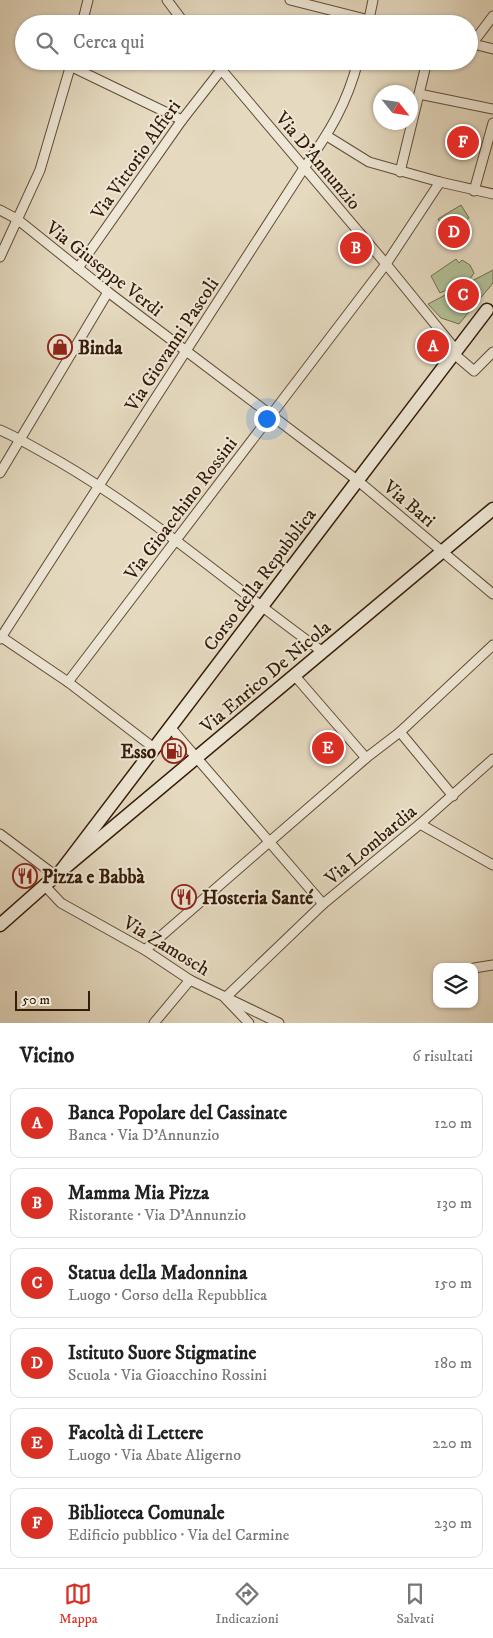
<!DOCTYPE html>
<html lang="it">
<meta charset="utf-8">
<style>
body{margin:0;font-family:"IM FELL DW Pica",serif;background:#f2f2f2;color:#222}
.controls{position:absolute;right:15px;bottom:15px;display:grid;overflow:hidden;border-radius:10px;box-shadow:0 1px 4px #0004}
.controls button{width:45px;height:45px;display:grid;place-items:center;padding:0;border:0;border-bottom:1px solid #e0e0e0;background:#fff;color:#222;font:25px sans-serif}
.compass{position:absolute;left:373px;top:85px;width:45px;height:45px;border-radius:50%;background:#fff;box-shadow:0 1px 4px #0004;rotate:120deg}
.scale{position:absolute;left:15px;bottom:12px;width:75px;box-sizing:border-box;padding-left:5px;border:2px solid #351b08;border-top:0;font-size:14px;line-height:18px;white-space:nowrap;color:#351b08;-webkit-text-stroke:4px #eee7d6;paint-order:stroke}
.you{position:absolute;left:266px;top:418px;width:18px;height:18px;margin:-12px;border:4px solid #fff;border-radius:50%;background:#1a73e8;box-shadow:0 0 0 8px #1a73e833}
.badge{display:grid;place-items:center;width:32px;height:32px;border-radius:50%;background:#d93025;color:#fff;font-size:16px;font-weight:700}
.pin{position:absolute;translate:-50% -50%;border:2px solid #fff;box-shadow:0 1px 5px #0006}
.list{margin:0;padding:0;list-style:none}
h2{display:flex;justify-content:space-between;align-items:center;height:65px;margin:0;padding:0 20px;font-size:21px}
h2 small{font-size:16px;font-weight:400;color:#767676}
.list li{display:grid;grid-template-columns:32px 1fr auto;gap:15px;align-items:center;box-sizing:border-box;height:70px;margin:0 10px 10px;padding:0 10px;border:1px solid #e0e0e0;border-radius:10px}
.list b{display:block;font-size:19px;white-space:nowrap}
.list p{margin:0;font-size:16px;white-space:nowrap;color:#767676}
.list em{font-size:16px;font-style:normal;color:#767676}
.icon{flex:none;width:28px;height:28px;fill:none;stroke:currentColor;stroke-width:2;stroke-linecap:round;stroke-linejoin:round}
.map{position:relative;flex:none;width:493px;height:1023px;overflow:hidden}
.search{position:absolute;background:#fff;box-shadow:0 1px 4px #0004;left:15px;right:15px;top:15px;height:55px;display:flex;align-items:center;gap:12px;box-sizing:border-box;padding:0 18px;border-radius:28px;color:#767676;font-size:19px}
.sheet{height:545px;background:#fff}
nav{display:flex;justify-content:space-around;align-items:center;box-sizing:border-box;height:70px;border-top:1px solid #e0e0e0;background:#fff;font-size:14px;color:#767676}
nav a{display:grid;justify-items:center;gap:2px}
nav .on{color:#d93025}
.map>svg:first-child{display:block}
</style>
<div class="map">
<svg width="493" height="1023" viewBox="0 0 493 1023">
<rect width="100%" height="100%" fill="#e5dac0"/>
<filter id="stains"><feTurbulence type="fractalNoise" baseFrequency=".004" numOctaves="4"/><feColorMatrix values="0 0 0 0 .2 0 0 0 0 .09 0 0 0 0 .02 0 0 0 .5 -.17"/></filter>
<radialGradient id="worn" r=".72"><stop offset=".6" stop-color="#630" stop-opacity="0"/><stop offset="1" stop-color="#630" stop-opacity=".3"/></radialGradient>
<!-- green -->
<g fill="#b1c095" stroke="#736e4e">
<polygon points="461,205 469,218 446,232 438,219"/>
<polygon points="456,259 459,263 462,260 470,265 474,273 470,279 440,293 431,276"/>
<polygon points="493,270 493,283 459,324 441,318 428,304"/>
</g>
<g fill="none" stroke-linecap="round" stroke-linejoin="round">
<defs>
<g id="street">
<polyline points="167,0 185,24"/>
<polyline points="290,0 385,24"/>
<polyline points="82,24 88,0"/>
<polyline points="368,24 373,0"/>
<polyline points="469,43 493,49"/>
<polyline points="472,44 493,16"/>
<polyline points="214,61 386,264 456,350"/>
<polyline points="70,66 182,120"/>
<polyline points="419,94 493,109"/>
<polyline points="327,136 369,162 440,182 493,194"/>
<polyline points="400,172 427,61"/>
<polyline points="474,191 493,123"/>
<polyline points="0,210 17,219 108,292 357,480 493,594"/>
<polyline points="0,257 40,170 72,61"/>
<polyline points="78,268 182,120 221,70"/>
<polyline points="453,353 474,371 493,352"/>
<path d="M0 430C21 439 40 451 60 462 154 517 235 589 323 652"/>
<polyline points="0,473 108,292"/>
<polyline points="0,636 68,682 154,748"/>
<path d="M0 639 304 168C329 133 347 104 358 61"/>
<polyline points="295,676 366,758"/>
<polyline points="68,682 386,264 440,182"/>
<polyline points="170,727 323,904"/>
<polyline points="400,732 453,796"/>
<polyline points="420,824 493,865"/>
<polyline points="0,834 56,876"/>
<polyline points="45,886 61,903 145,950 190,980 279,1023"/>
<polyline points="145,950 366,758 400,732 493,645"/>
<polyline points="474,968 493,965"/>
<polyline points="154,1023 190,980"/>
<polyline points="249,1023 225,998 323,904 420,824 493,759"/>
</g>
<g id="secondary">
<polyline points="61,871 487,310"/>
<polyline points="0,925 61,871 493,509"/>
</g>
</defs>
<!-- street casing -->
<use href="#street" stroke="#614b36" stroke-width="11"/>
<!-- secondary casing -->
<use href="#secondary" stroke="#351b08" stroke-width="15"/>
<!-- street -->
<use href="#street" stroke="#eee7d6" stroke-width="9"/>
<!-- secondary -->
<use href="#secondary" stroke="#eee7d6" stroke-width="12"/>
</g>
<!-- icons -->
<defs>
<symbol id="shop-ring" viewBox="-11 -11 22 22"><circle r="9.5" fill="#eee7d6" stroke="#8f2418" stroke-width="1.5"/><path d="M-5-2.5h2.3a2.7 3.5 0 0 1 5.4 0H5L5.5 6h-11ZM-1.5-2.5h3a1.5 2.3 0 0 0-3 0Z" fill="#8f2418"/></symbol>
<symbol id="fuel-ring" viewBox="-11 -11 22 22"><circle r="9.5" fill="#eee7d6" stroke="#8f2418" stroke-width="1.5"/><path d="M-5.5-6h7V0h2V4h1.3V-2.5L3-4.5l.8-.8L6-3V5H2.5V1h-1V6h-7ZM-4.2-4.7v3.2H.2V-4.7Z" fill="#8f2418"/></symbol>
<symbol id="restaurant-ring" viewBox="-11 -11 22 22"><circle r="9.5" fill="#eee7d6" stroke="#8f2418" stroke-width="1.5"/><path d="M-5-6h1v4h1v-4h1v4h1v-4h1v5L-1.5 .5V6h-2V.5L-5-1ZM5-6V6H3V1.5H1.5Q1.5-4 5-6Z" fill="#8f2418"/></symbol>
</defs>
<g fill-rule="evenodd">
<use href="#shop-ring" x="46" y="333" width="28" height="28"/>
<use href="#fuel-ring" x="160" y="737" width="28" height="28"/>
<use href="#restaurant-ring" x="11" y="862" width="28" height="28"/>
<use href="#restaurant-ring" x="170" y="883" width="28" height="28"/>
</g>
<g text-anchor="middle" stroke-width="4" stroke-linejoin="round" paint-order="stroke">
<!-- street labels -->
<g font-size="19" fill="#351b08" stroke="#eee7d6">
<text transform="translate(135 159) rotate(-55)" y="7">Via Vittorio Alfieri</text>
<text transform="translate(319 160) rotate(50)" y="7">Via D'Annunzio</text>
<text transform="translate(105 268) rotate(38)" y="7">Via Giuseppe Verdi</text>
<text transform="translate(171 344) rotate(-57)" y="7">Via Giovanni Pascoli</text>
<text transform="translate(410 503) rotate(40)" y="7">Via Bari</text>
<text transform="translate(180 508) rotate(-53)" y="7">Via Gioacchino Rossini</text>
<text transform="translate(259 579) rotate(-53)" y="7">Corso della Repubblica</text>
<text transform="translate(265 676) rotate(-40)" y="7">Via Enrico De Nicola</text>
<text transform="translate(370 844) rotate(-40)" y="7">Via Lombardia</text>
<text transform="translate(167 945) rotate(31)" y="7">Via Zamosch</text>
</g>
<!-- poi labels -->
<g font-size="19" font-weight="bold" fill="#351b08" stroke="#eee7d6" text-anchor="start">
<text x="78" y="354">Binda</text>
<text x="156" y="758" text-anchor="end">Esso</text>
<text x="42" y="883">Pizza e Babbà</text>
<text x="202" y="904">Hosteria Santé</text>
</g>
</g>
<rect width="100%" height="100%" filter="url(#stains)"/>
<rect width="100%" height="100%" fill="url(#worn)"/>
</svg>
<div class="controls">
<button><svg class="icon" aria-label="layers" viewBox="0 0 24 24"><path d="M12 4l9 5-9 5-9-5zM3 14l9 5 9-5"/></svg></button>
</div>
<svg class="compass" viewBox="-18 -18 36 36"><path d="M0-13l5 13h-10z" fill="#e53935"/><path d="M0 13l5-13h-10z" fill="#767676"/></svg>
<div class="scale">50 m</div>
<div class="you"></div>
<div class="pin badge" style="left:433px;top:346px">A</div>
<div class="pin badge" style="left:356px;top:248px">B</div>
<div class="pin badge" style="left:463px;top:295px">C</div>
<div class="pin badge" style="left:454px;top:232px">D</div>
<div class="pin badge" style="left:328px;top:748px">E</div>
<div class="pin badge" style="left:463px;top:142px">F</div>
<div class="search"><svg class="icon" aria-label="search" viewBox="0 0 24 24"><circle cx="10" cy="10" r="6"/><path d="M15 15l6 6"/></svg>Cerca qui</div>
</div>
<section class="sheet">
<h2>Vicino<small>6 risultati</small></h2>
<ul class="list">
<li><span class="badge">A</span><div><b>Banca Popolare del Cassinate</b><p>Banca · Via D'Annunzio</p></div><em>120 m</em></li>
<li><span class="badge">B</span><div><b>Mamma Mia Pizza</b><p>Ristorante · Via D'Annunzio</p></div><em>130 m</em></li>
<li><span class="badge">C</span><div><b>Statua della Madonnina</b><p>Luogo · Corso della Repubblica</p></div><em>150 m</em></li>
<li><span class="badge">D</span><div><b>Istituto Suore Stigmatine</b><p>Scuola · Via Gioacchino Rossini</p></div><em>180 m</em></li>
<li><span class="badge">E</span><div><b>Facoltà di Lettere</b><p>Luogo · Via Abate Aligerno</p></div><em>220 m</em></li>
<li><span class="badge">F</span><div><b>Biblioteca Comunale</b><p>Edificio pubblico · Via del Carmine</p></div><em>230 m</em></li>
</ul>
</section>
<nav>
<a class="on"><svg class="icon" aria-label="map" viewBox="0 0 24 24"><path d="M3 6l6-2 6 2 6-2v14l-6 2-6-2-6 2zM9 4v14M15 6v14"/></svg>Mappa</a>
<a><svg class="icon" aria-label="directions" viewBox="0 0 24 24"><path d="M12 3l9 9-9 9-9-9zM9 14v-3h6M13 9l2 2-2 2"/></svg>Indicazioni</a>
<a><svg class="icon" aria-label="saved" viewBox="0 0 24 24"><path d="M7 4h10v16l-5-4-5 4z"/></svg>Salvati</a>
</nav>
